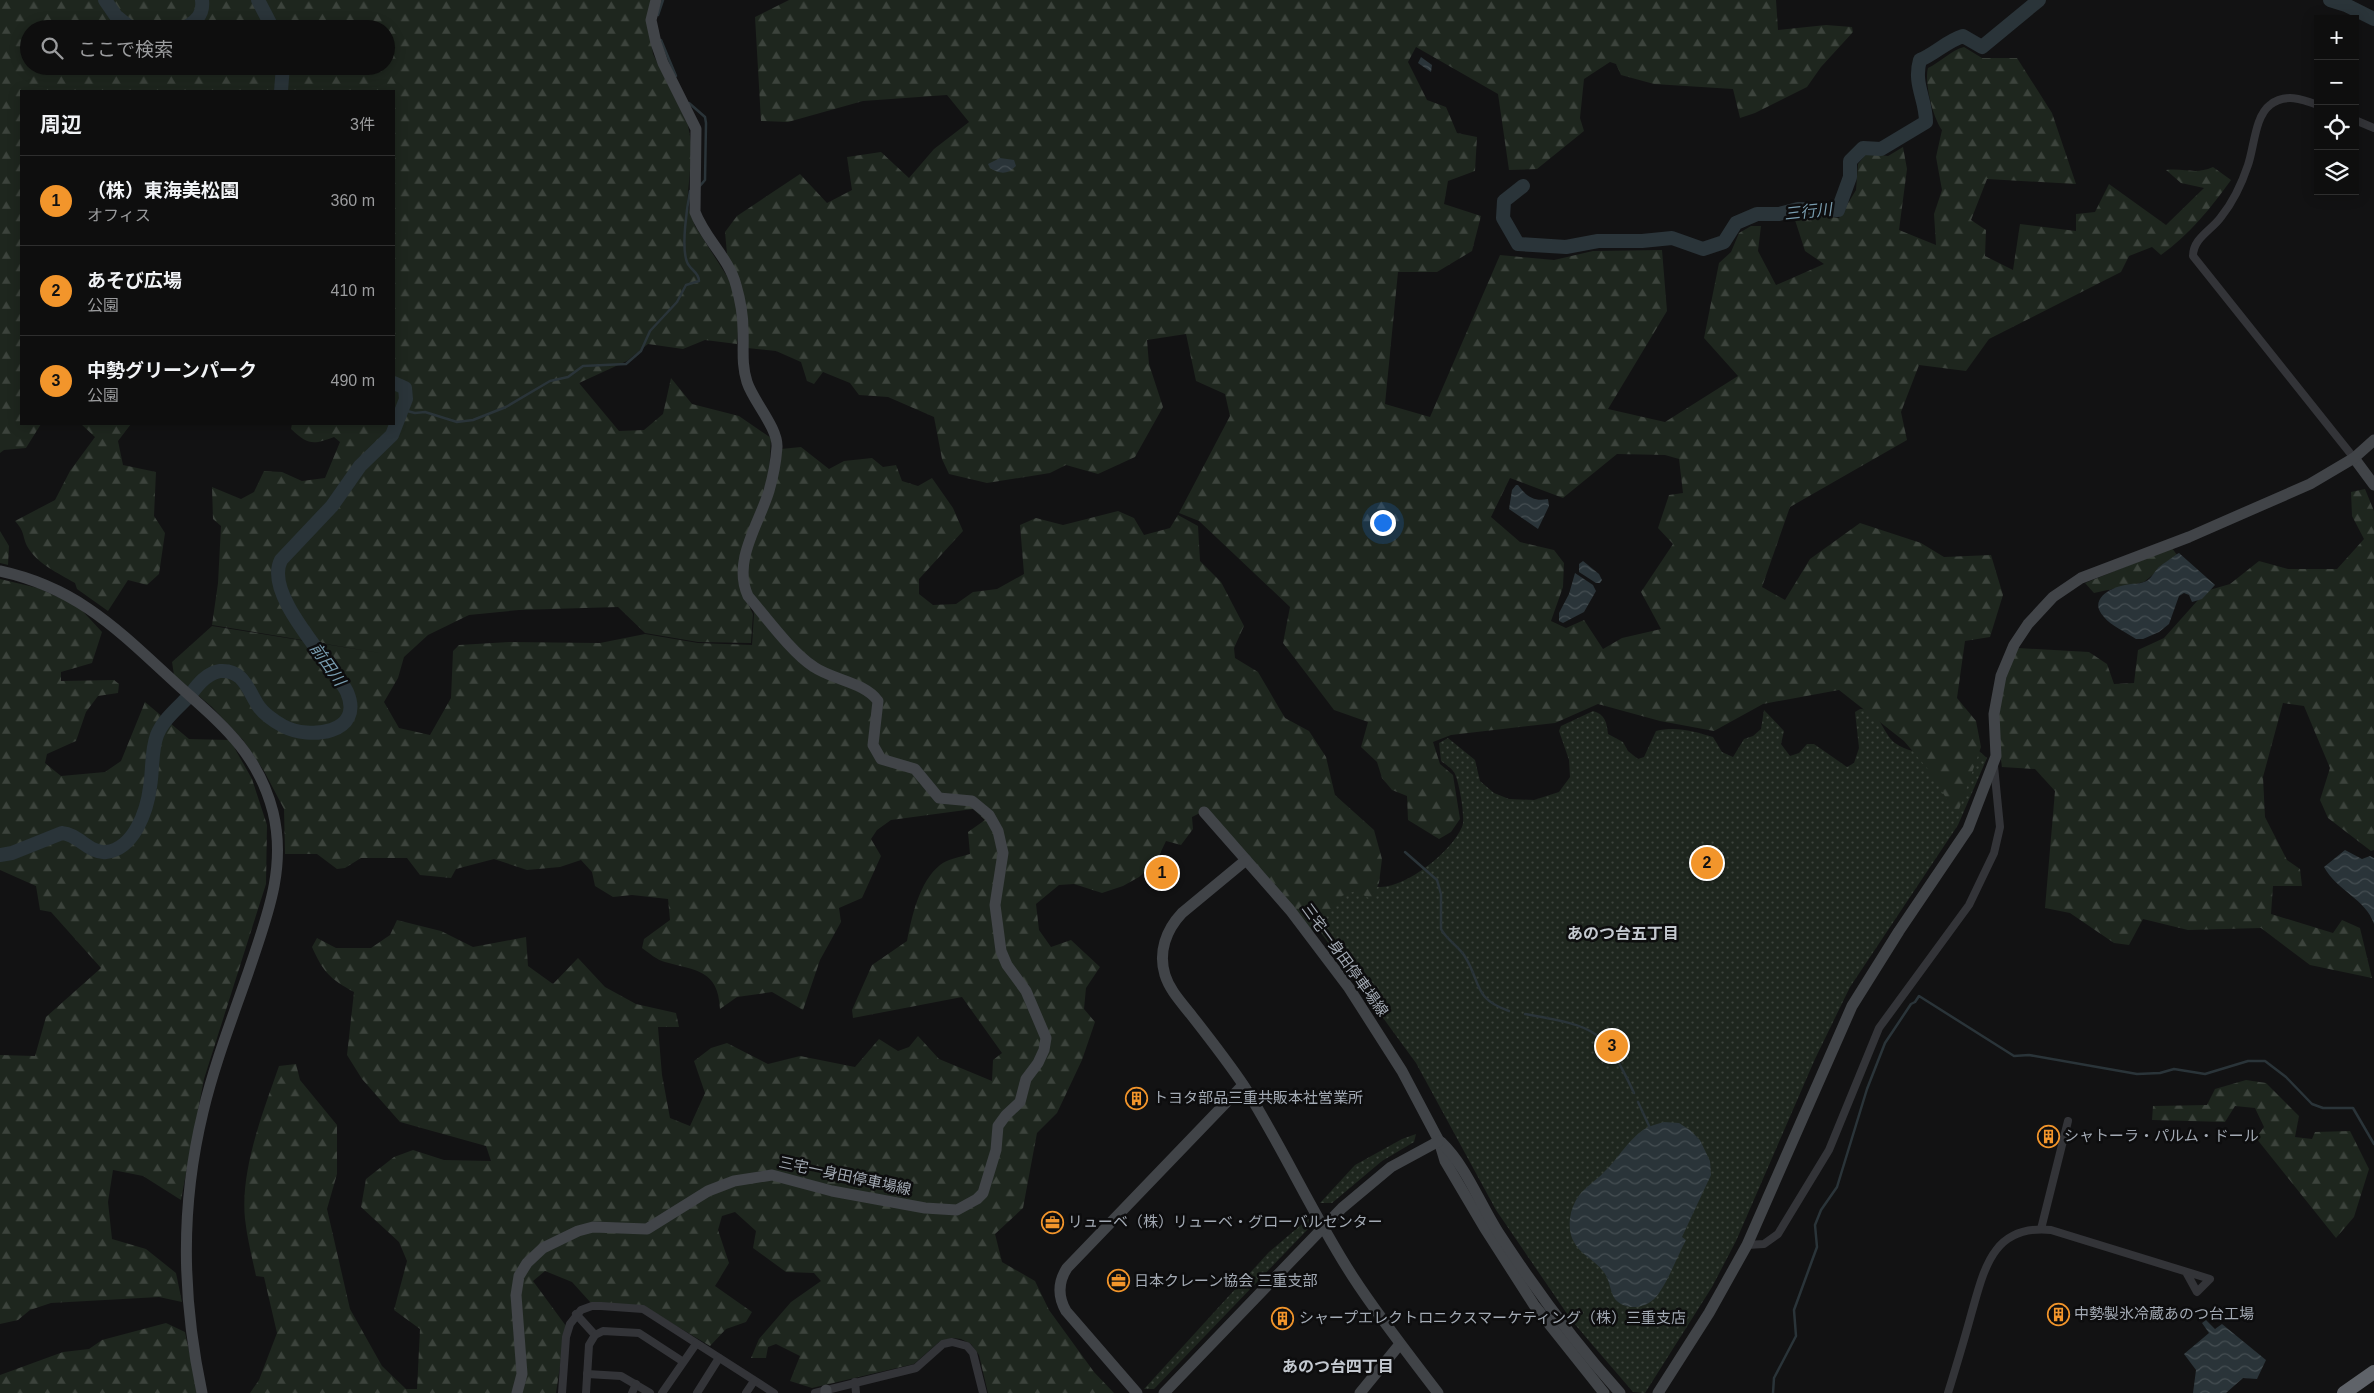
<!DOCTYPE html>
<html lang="ja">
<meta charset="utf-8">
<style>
body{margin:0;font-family:Helvetica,"Noto Sans JP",sans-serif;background:#171717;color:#f1f3f6}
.controls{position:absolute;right:15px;top:15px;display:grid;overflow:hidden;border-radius:0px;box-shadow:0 2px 12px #0003}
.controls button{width:45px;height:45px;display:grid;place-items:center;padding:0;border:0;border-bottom:1px solid #2e2e2e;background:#0e0e0e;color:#f1f3f6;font:25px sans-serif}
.you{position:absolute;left:1382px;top:522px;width:18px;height:18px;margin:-12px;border:4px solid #fff;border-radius:50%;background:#1a73e8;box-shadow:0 0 0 8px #1a73e833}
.badge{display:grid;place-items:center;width:32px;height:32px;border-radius:50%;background:#f2952b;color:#111;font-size:16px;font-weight:700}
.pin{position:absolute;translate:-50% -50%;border:2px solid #fff;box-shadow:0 1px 5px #0006}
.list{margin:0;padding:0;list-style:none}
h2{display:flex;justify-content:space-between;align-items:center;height:65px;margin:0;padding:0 20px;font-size:21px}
h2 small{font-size:16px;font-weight:400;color:#9b9c9e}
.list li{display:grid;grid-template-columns:32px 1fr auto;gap:15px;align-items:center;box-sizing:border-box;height:90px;padding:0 20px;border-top:1px solid #2e2e2e}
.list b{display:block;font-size:19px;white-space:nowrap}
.list p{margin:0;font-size:16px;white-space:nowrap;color:#9b9c9e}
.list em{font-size:16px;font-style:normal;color:#9b9c9e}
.icon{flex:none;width:28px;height:28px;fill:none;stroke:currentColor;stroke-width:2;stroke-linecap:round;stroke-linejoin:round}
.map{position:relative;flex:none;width:2374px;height:1393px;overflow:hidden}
.search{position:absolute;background:#0e0e0e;box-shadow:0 2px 12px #0003;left:20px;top:20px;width:375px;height:55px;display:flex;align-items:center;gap:12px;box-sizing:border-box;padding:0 18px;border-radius:28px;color:#9b9c9e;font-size:19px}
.panel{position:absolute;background:#0e0e0e;box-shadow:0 2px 12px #0003;left:20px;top:90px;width:375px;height:335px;border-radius:0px}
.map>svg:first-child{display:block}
</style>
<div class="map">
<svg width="2374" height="1393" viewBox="0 0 2374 1393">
<defs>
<pattern id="green-dots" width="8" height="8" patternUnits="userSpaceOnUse" patternTransform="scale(1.25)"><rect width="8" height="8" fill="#1e261e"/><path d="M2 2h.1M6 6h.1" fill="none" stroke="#3c433c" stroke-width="1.8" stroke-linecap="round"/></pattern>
<pattern id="forest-firs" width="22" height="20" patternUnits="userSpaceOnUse" patternTransform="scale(1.25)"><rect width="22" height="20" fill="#1e261e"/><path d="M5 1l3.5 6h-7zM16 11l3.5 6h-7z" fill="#3c433c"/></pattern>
<pattern id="water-waves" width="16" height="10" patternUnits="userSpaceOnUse" patternTransform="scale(1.25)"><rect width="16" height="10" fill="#2a3439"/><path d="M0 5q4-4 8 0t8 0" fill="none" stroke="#464f53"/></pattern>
</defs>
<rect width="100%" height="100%" fill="#121213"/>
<!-- green -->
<g fill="url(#green-dots)">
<path d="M1860 709C1880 709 1882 733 1895 743 1914 758 1956 753 1979 751L1987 758 1958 825 1850 987 1815 1059 1736 1241 1712 1287 1645 1393 1633 1392 1572 1321 1496 1210 1416 1063 1310 918 1351 879C1360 882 1371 887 1381 887 1408 886 1451 852 1462 827 1466 819 1459 782 1455 774 1453 769 1445 764 1441 761L1439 743 1448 738 1475 760 1480 781 1494 793 1509 799 1534 800 1559 792 1570 777 1569 760 1559 731 1561 726 1593 711C1605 714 1607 723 1608 734L1623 742 1628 751 1638 759 1644 757 1656 731C1676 726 1693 731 1713 737L1722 752 1733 757 1744 739 1753 736 1761 729 1764 710 1784 731 1781 744 1790 756 1799 753 1807 744H1814L1847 767 1854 763 1859 748 1855 712Z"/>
<polygon points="1416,1134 1414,1142 1382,1161 1332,1203 1320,1203 1355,1165 1402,1139"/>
<polygon points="1309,1218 1308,1229 1154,1389 1144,1389 1269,1252"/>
</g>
<!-- forest -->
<g fill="url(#forest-firs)" fill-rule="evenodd">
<path d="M0 0H653L648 22 653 54 688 125 692 148 687 204 695 226 732 284 739 318 737 344 705 340 683 349 648 344 627 361 579 383 619 431 644 430 663 414 671 378 692 404 739 416 771 438 769 475 740 587 753 614 751 643 698 642 645 633 618 607 519 610 469 615 428 635 404 657 398 678 384 702 399 728 430 735 451 698 453 651 459 645 509 642 600 643 645 634 698 643 752 645 754 614 748 587 747 565 781 449 801 447 829 469 844 461 872 458 883 467 896 465 902 481 918 486 932 478 953 508 963 531 919 579V594L933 605 956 604 973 592 997 589 1024 574 1020 525 1036 518 1063 525 1118 511 1134 518 1144 535 1170 528 1178 515 1198 526 1200 561 1221 582 1244 626 1234 648 1235 658 1258 672 1285 718 1309 731 1326 757 1335 795 1374 830 1382 859 1379 883 1371 899 1355 891 1342 896 1313 932 1206 810 1192 817 1193 829 1181 845 1166 841 1156 862 1139 877 1123 886 1102 893 1074 884 1059 885 1036 904 1039 930 1051 947 1071 940 1100 967 1086 988 1084 1009 1095 1022 1082 1060 1057 1113 1037 1133 1023 1208 995 1234 1002 1262 1035 1281 1049 1310 1094 1372 1114 1393H988L979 1355 971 1344 961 1339 953 1338 939 1342 914 1364 812 1388 790 1381 800 1356 776 1344 768 1347 766 1358H751L759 1339 791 1302 821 1281 814 1273 786 1272 753 1248 756 1231 735 1212 722 1216 718 1230 729 1263 715 1286 752 1312 746 1322 726 1329 710 1346 648 1309 591 1303 572 1282 545 1271 533 1281 566 1326 556 1393H250L259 1380 277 1333 264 1277 256 1276C252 1257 247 1238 245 1219 240 1170 263 1112 279 1066L296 1064 300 1080 337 1125V1174L327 1209 350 1309 382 1366 406 1389H417L420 1329 394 1310 407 1261 399 1242 361 1207 366 1179 394 1157 413 1150 444 1160 491 1161 486 1146 400 1122 362 1079 347 1055 354 992C330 979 323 972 312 947L317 938 336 948H371L390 935 397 920 441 931 473 947 526 937 528 966 553 984 578 958 605 987 636 1004 676 1013 679 1027H658L662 1075 670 1118 690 1126 705 1093 694 1061 711 1048 727 1043 768 1064 800 1056 855 1067 879 1039 898 1051 909 1047 918 1036 939 1059 992 1081 993 1060 1002 1053 962 997 853 1018 852 1010 872 965 907 941C912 916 919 882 940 865 947 859 960 857 970 854L968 832 985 820 973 809 891 820 877 830 871 839 881 856 862 898 839 908 841 922 820 960 803 1010 772 992 737 997 720 1009C718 969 696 971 665 962 657 960 649 953 642 948L644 939 670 920 668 899 632 895 613 897 595 886 592 872 581 860 560 867 527 870 494 859 456 869 451 878 420 875 407 858H361L345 868 337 869 317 854H285L284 809 264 771 243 740 212 707 174 675 172 662 212 626 386 654 212 625 218 583 221 526 213 519 212 487 241 499 254 492 264 471 282 472 302 481 325 478 340 442 334 437C313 445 308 445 291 429L292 424H394V91H21V424H41L26 448 4 450 0 453ZM29 29H386V66H29Z"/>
<path d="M789 0H1776L1778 30 1826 25 1852 27 1853 32 1821 67 1807 87 1755 113 1740 118 1733 89 1654 84 1621 75 1616 64 1610 62 1584 79 1580 118 1584 131 1537 169 1509 170 1498 94 1416 47 1408 62 1427 100 1446 107 1457 133 1477 137 1475 171 1448 181 1444 204 1481 216 1472 251 1437 272H1398L1385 404 1430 417 1500 255 1554 260 1593 251 1662 250 1667 311 1608 409 1665 422 1738 376 1704 338 1719 263 1731 252 1739 233 1751 226H1761L1758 251 1776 285 1824 264 1805 251 1795 220 1816 215 1839 218 1856 190 1858 164 1867 153 1888 156 1903 147 1907 169 1899 230 1936 245 1934 214 1942 190 1936 157 1942 130C1933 118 1924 82 1928 68 1941 62 1951 50 1964 47L1982 58H2017L2052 113 2076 184 1987 179 1971 220 1986 230 1985 256 2013 270 2020 224 2076 231V214L2095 212 2109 184 2166 225 2204 188 2181 183 2166 170C2186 168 2195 175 2213 167L2231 180C2210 209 2190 234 2161 255L2152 247 2129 256 2121 272 1989 339 1966 371 1919 365 1901 412 1907 440 1790 507 1762 587 1785 600 1810 559 1860 523 1921 543 1944 557 1991 555 2003 595 1990 637 1965 641 1957 698 1976 721 1981 747 1957 815 1927 768 1904 741 1839 690 1763 704 1714 731 1660 721 1598 704 1555 723 1451 735 1433 742 1440 764 1453 775 1460 819 1451 832 1439 839 1408 820 1407 796 1392 790 1382 778 1377 762 1361 747 1368 722 1334 710 1283 643 1290 607 1199 521 1179 513 1230 416 1225 394 1196 381 1186 334 1147 340 1149 364 1163 407 1135 457 1098 474 1066 465 1050 473 987 483 949 474 942 459 934 417 888 397 859 395 850 383 823 372 814 384 807 381 801 362 776 351 747 348 727 254 725 232 737 216 800 174 827 203 852 190 847 157 881 152 909 178 934 149 969 122 947 95 863 101 788 122 761 121 755 17ZM1617 454 1665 455 1679 459 1683 493 1669 495 1658 528 1673 544 1641 592 1661 629 1622 638 1603 649 1584 620 1566 628 1551 621 1563 587 1564 563 1554 550 1520 542 1491 517 1510 478 1563 498Z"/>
<path d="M81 424H131L118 441 123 465 156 472 154 516 165 533 159 574 147 585 128 580 108 611 77 589 75 583C58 573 37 564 27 546 22 535 25 532 15 521L55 500 70 471 95 437Z"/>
<polygon points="2365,489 2374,511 2374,850 2371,851 2328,818 2320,800 2330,768 2304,706 2283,703 2263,777 2265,817 2287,860 2300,869 2302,886 2273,886 2271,914 2333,933 2342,920 2360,928 2372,978 2310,965 2261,928 2188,930 2143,919 2129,945 2114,943 2070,913 2045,908 2055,791 2035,769 2002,767 1995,720 2002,686 2018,648 2089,652 2107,664 2114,684 2134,683 2138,650 2164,638 2206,591 2230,584 2259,561 2288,569 2337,569 2364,539 2352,516 2351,492"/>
<polygon points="0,531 9,546 8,565 0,563"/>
<polygon points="2172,548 2177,555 2144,582 2094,593 2085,583"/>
<polygon points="0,579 38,588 78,606 102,632 92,663 61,672 61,681 114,680 119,684 118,693 98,696 86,712 76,741 47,754 45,763 61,776 105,772 121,761 145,702 189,739 230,740 252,779 267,825 266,884 204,1079 181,1200 143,1176 113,1170 108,1202 112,1239 146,1249 176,1273 182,1302 159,1297 51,1303 30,1310 18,1320 0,1324 0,1055 35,1056 46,1017 101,968 51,912 40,910 36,886 0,870"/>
<polygon points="2246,1080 2266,1083 2299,1116 2295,1137 2312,1139 2315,1132 2350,1131 2369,1169 2354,1217 2336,1238 2256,1138 2264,1127 2255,1108 2235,1106 2225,1122 2152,1120 2153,1106 2207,1105 2215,1089"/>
<polygon points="166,1323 185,1332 198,1393 0,1393 0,1375 63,1352 89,1349 102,1340"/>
</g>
<!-- water -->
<g fill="url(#water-waves)">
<polygon points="1421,57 1432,65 1431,72 1418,63"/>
<path d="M1000 158 1014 160 1016 166C1007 175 1000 174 990 168L988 164Z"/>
<path d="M1516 485H1518C1526 496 1534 502 1548 499L1549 506 1538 529 1509 509 1512 490Z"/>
<path d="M2179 553 2215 585 2202 599 2192 602 2189 595 2184 593 2179 596 2169 624 2159 632 2143 639H2136C2126 632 2111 626 2104 617 2088 600 2109 588 2125 585 2133 583 2141 585 2148 580 2152 577 2154 572 2158 568 2160 566 2177 554 2179 553Z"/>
<polygon points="1583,561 1599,574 1602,580 1600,583 1596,583 1579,572 1579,564"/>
<polygon points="1575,573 1593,585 1596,591 1584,612 1563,623 1559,621 1559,613 1569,594"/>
<path d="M2345 850 2362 859 2370 856 2374 858V924C2366 899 2337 891 2324 867Z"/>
<path d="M1664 1122 1679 1123 1690 1130 1700 1140 1710 1161 1711 1175 1682 1237 1686 1240C1677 1257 1667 1284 1656 1297 1646 1309 1625 1311 1615 1299 1610 1292 1610 1281 1605 1274 1595 1258 1577 1255 1571 1235 1568 1224 1570 1212 1575 1202 1581 1189 1595 1182 1604 1172 1618 1159 1627 1141 1643 1130 1649 1126 1657 1124 1664 1122Z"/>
<polygon points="2206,1320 2215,1329 2222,1324 2266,1360 2257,1379 2243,1378 2226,1393 2193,1393 2196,1370 2184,1354 2209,1333 2202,1323"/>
</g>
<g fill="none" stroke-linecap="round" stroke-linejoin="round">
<!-- stream -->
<g stroke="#2a3439" stroke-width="2.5">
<polyline points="658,15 663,0"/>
<polyline points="661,40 676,76"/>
<polyline points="689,103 705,117 706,123 705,180 699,187"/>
<path d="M403 410 415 413 425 412 457 422 473 420 506 407 550 381 568 377 583 366 626 364 641 351 650 331 677 302 686 285 699 281C699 272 690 270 687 262 681 247 687 207 690 191"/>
<path d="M1405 852 1437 880 1441 894V929C1446 939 1457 945 1464 955 1482 983 1472 998 1509 1011"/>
<path d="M1525 1014C1596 1027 1603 1027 1634 1093"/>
<polyline points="1638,1102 1650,1128"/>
<polyline points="1773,1393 1774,1378 1796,1336 1794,1310 1817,1247 1815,1225 1821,1210 1837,1187 1867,1089 1885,1043 1911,1004 1915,1002 1919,996 2014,1056 2029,1055 2137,1074 2160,1073 2174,1069 2205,1074 2248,1061 2265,1061 2286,1077 2312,1104 2323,1108 2353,1108 2374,1144"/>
</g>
<!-- river -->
<g stroke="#2a3439" stroke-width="14">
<polyline points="105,0 116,16 132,29"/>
<polyline points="258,0 273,29"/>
<polyline points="2330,0 2346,5 2374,19"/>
<path d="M182 29C195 23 204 15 202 0"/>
<polyline points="281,91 283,66"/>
<path d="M1523 186 1504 201 1503 218 1518 244 1566 247 1598 241H1642L1672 238 1703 249 1724 242 1736 223 1757 214H1779L1798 209 1838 210 1850 177V161L1863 148 1881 149 1926 122C1926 99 1913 84 1920 60 1936 53 1947 41 1963 36L1982 47 2039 0"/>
<path d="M0 855 12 853 62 833C78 834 90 854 106 852 134 849 147 811 150 787 153 770 151 751 157 735 163 719 180 706 191 694 198 684 207 673 220 671 244 669 248 691 259 707 265 715 274 721 283 726 309 740 365 734 347 692 331 661 263 595 281 560L332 506 360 466 392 435 406 399 405 388 394 383"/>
</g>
<!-- street -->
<g stroke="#333438" stroke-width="8">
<path d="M2318 105C2302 99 2285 93 2270 105 2255 116 2254 148 2248 165 2242 183 2233 202 2221 217 2212 230 2193 238 2193 256L2354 458"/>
<polyline points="2355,120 2374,128"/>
<polyline points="2041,1229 2068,1121"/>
<polyline points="1747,1245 1764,1244 1778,1234 1829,1150 1879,1028 1969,905 1994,853 2000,827 1994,766"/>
<polyline points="576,1314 595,1335"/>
<polyline points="587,1374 621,1376 650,1393"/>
<polyline points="855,1382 856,1393"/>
<polyline points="562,1393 566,1337 570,1324 581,1310 592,1306 601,1306 643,1309 774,1393"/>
<polyline points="586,1393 589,1345 595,1335 603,1331 639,1333 682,1361"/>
<polyline points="632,1393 636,1384"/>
<polyline points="662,1393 696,1344"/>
<polyline points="697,1393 719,1358"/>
<polyline points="746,1393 754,1381"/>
<polyline points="815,1393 916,1368 943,1344 952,1342 967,1346 973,1353 983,1393"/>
<path d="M1948 1393C1956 1367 1964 1341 1971 1315 1984 1270 1992 1224 2051 1230L2210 1279 2197 1292 2186 1272"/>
</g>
<!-- secondary -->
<g stroke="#414448" stroke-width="11">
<polyline points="2354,458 2374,485"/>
<path d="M0 571C74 587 114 626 167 675 213 718 256 746 273 812 287 869 266 919 248 973 232 1019 214 1065 203 1112 180 1207 182 1298 202 1393"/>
<polyline points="1204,812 1290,910 1349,988 1402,1071 1439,1141 1445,1161 1484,1227 1534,1305 1604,1393"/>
<path d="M1246 860 1182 913C1166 930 1158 952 1165 975 1170 991 1182 1003 1192 1016 1210 1039 1228 1062 1244 1086 1283 1148 1313 1215 1353 1277 1379 1317 1409 1355 1438 1393"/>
<path d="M1441 1142C1466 1166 1479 1202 1498 1232 1535 1289 1575 1343 1620 1393"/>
<polyline points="826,1390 826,1393"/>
<path d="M517 1393 522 1374 516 1295 519 1276 527 1263 543 1248 578 1231 593 1227 647 1229 708 1191 734 1181 772 1175 832 1191 925 1208 957 1210 977 1199 983 1193 996 1150 998 1126 1006 1115 1020 1102 1026 1079 1038 1063 1044 1050 1046 1038 1026 991 1007 965 1001 951 995 905 1003 853 998 831 989 815 972 801 939 798 915 769 881 759 873 745 878 701C864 682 833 680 814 667 792 653 766 617 748 596 732 561 759 524 769 491 773 477 776 461 777 447 778 428 753 401 747 382 741 363 744 348 743 329 743 315 740 299 736 285 729 258 705 239 695 212L696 129 663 63 656 43 651 20 656 0"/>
<path d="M1137 1393 1066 1311C1058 1297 1058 1282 1067 1268L1243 1085"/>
<polyline points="1164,1393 1342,1208 1391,1167 1439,1141"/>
<polyline points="1360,1393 1400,1344"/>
<polyline points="1658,1393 1709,1313 1747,1245 1852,1006 1899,931 1968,829 1996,756 1994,714 2001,676 2014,645 2028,624 2053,597 2081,578 2189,537 2310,484 2354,458 2374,440"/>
</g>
<!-- highway -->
<polyline stroke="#5f6369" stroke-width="14" points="2344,1393 2374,1372"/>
</g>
<!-- icons -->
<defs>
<symbol id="building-ring" viewBox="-11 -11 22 22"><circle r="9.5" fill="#0d0d0e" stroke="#f2952b" stroke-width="1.5"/><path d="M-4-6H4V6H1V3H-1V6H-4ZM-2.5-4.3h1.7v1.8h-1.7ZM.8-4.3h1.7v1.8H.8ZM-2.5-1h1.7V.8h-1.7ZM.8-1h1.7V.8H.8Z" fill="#f2952b"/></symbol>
<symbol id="office-ring" viewBox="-11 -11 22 22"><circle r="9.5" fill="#0d0d0e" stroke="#f2952b" stroke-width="1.5"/><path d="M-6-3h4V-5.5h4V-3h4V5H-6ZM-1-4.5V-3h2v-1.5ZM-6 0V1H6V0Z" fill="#f2952b"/></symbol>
</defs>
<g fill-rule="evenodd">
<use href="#building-ring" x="1124" y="1086" width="25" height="25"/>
<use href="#building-ring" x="2036" y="1124" width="25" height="25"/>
<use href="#office-ring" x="1040" y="1210" width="25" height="25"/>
<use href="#office-ring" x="1106" y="1268" width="25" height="25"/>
<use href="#building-ring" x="2046" y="1302" width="25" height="25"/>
<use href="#building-ring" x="1270" y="1306" width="25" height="25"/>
</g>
<g text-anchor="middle" stroke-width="5" stroke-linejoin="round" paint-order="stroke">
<!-- street labels -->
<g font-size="15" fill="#a3aab4" stroke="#0d0d0e">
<text transform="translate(1345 960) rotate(54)" y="5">三宅一身田停車場線</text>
<text transform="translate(845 1176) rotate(12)" y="5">三宅一身田停車場線</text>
</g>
<!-- poi labels -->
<g font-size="15" fill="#a3aab4" stroke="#0d0d0e" text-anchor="start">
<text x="1153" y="1103">トヨタ部品三重共販本社営業所</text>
<text x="2064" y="1141">シャトーラ・パルム・ドール</text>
<text x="1068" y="1227">リューベ（株）リューベ・グローバルセンター</text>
<text x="1134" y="1286">日本クレーン協会 三重支部</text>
<text x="2074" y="1319">中勢製氷冷蔵あのつ台工場</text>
<text x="1299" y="1323">シャープエレクトロニクスマーケティング（株）三重支店</text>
</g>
<!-- water labels -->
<g font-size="16" font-style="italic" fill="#799db0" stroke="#0d0d0e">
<text transform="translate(1808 211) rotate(-6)" y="6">三行川</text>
<text transform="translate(328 664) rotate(55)" y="6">前田川</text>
</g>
<!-- neighbourhood labels -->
<g font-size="16" font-weight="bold" fill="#c4c9d0" stroke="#0d0d0e">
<text x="1623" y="939">あのつ台五丁目</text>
<text x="1338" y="1372">あのつ台四丁目</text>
</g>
</g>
</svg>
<div class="controls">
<button>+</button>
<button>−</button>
<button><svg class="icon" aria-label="locate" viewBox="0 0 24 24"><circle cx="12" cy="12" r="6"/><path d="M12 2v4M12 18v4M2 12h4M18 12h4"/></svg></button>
<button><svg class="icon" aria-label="layers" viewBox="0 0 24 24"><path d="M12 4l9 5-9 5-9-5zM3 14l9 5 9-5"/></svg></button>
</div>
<div class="you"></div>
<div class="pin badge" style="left:1162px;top:873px">1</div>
<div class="pin badge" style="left:1707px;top:863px">2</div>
<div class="pin badge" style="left:1612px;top:1046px">3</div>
<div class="search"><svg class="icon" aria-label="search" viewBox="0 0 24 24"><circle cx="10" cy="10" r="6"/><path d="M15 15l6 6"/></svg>ここで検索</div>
<section class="panel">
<h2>周辺<small>3件</small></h2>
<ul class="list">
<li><span class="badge">1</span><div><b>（株）東海美松園</b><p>オフィス</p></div><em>360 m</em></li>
<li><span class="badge">2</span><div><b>あそび広場</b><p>公園</p></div><em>410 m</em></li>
<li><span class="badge">3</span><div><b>中勢グリーンパーク</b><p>公園</p></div><em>490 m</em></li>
</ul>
</section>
</div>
